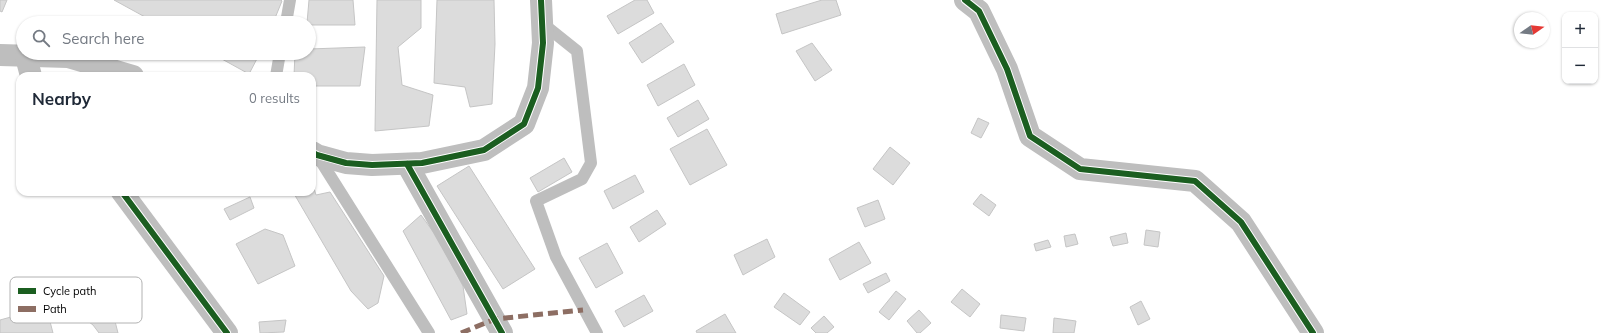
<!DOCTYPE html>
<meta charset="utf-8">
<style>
body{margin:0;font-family:Mulish,sans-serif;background:#f2f2f3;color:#1f2937}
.controls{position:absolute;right:12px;top:12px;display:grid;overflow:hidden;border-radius:8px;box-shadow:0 1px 3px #0004}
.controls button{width:36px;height:36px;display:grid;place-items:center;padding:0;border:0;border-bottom:1px solid #e0e1e3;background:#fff;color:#1f2937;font:20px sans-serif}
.compass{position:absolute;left:1514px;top:12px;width:36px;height:36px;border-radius:50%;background:#fff;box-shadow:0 1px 3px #0004;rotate:76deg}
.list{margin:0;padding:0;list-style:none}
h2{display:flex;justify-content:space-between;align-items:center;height:52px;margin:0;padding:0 16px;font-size:17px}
h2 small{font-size:13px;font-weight:400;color:#747a83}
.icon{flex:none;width:22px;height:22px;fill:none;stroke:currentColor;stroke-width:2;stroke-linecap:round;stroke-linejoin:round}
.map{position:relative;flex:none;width:1610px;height:333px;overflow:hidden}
.search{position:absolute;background:#fff;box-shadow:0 1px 3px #0004;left:16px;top:16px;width:300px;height:44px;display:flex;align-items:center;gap:10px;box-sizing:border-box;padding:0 14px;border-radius:22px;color:#747a83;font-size:15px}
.panel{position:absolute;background:#fff;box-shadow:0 1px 3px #0004;left:16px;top:72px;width:300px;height:124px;border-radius:12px}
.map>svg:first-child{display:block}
</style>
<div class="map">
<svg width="1610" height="333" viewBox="0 0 1610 333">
<rect width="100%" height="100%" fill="#fff"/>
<!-- building -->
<g fill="#dcdcdc" stroke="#c5c5c5">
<polygon points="0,0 7,0 2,12 0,11"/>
<polygon points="114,0 281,0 282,1 273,23 156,23"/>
<polygon points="309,0 353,0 355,25 309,25 309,23 307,23"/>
<polygon points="377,0 421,0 421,28 398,47 402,85 433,95 429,126 375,131"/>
<polygon points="437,0 494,0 495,44 492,104 470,107 465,87 434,83"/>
<polygon points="635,0 647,0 654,13 618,34 607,16"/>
<polygon points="822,0 836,0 841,15 782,34 776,14"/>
<polygon points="661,23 674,42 642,63 629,43"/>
<polygon points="812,43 832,70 815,81 796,51"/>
<polygon points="365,47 360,86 312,86 312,76 294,76 295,53 309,53 309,49"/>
<polygon points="211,53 260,53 249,74"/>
<polygon points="684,64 695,85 658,106 647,85"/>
<polygon points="698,100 709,119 678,137 667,118"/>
<polygon points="978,118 989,123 981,138 971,133"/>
<polygon points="707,129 727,165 690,185 670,149"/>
<polygon points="890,147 910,163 893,185 873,169"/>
<polygon points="564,158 572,172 538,192 530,178"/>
<polygon points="469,166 535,269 503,289 437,186"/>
<polygon points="635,175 644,192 613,209 604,191"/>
<polygon points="312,181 316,195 330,192 384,276 378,303 368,309 351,291 293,192 312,192"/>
<polygon points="981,194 996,205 989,216 973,204"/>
<polygon points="250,197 254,208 230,220 224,209"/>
<polygon points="878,200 885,219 865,227 857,208"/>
<polygon points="657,210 666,224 639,242 630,227"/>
<polygon points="421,215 437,237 463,286 467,314 451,320 403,231"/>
<polygon points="265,229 283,235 295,266 258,284 236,244"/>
<polygon points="1146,230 1160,232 1158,247 1144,245"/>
<polygon points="1126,233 1128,243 1113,246 1110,237"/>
<polygon points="1075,234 1078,244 1066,247 1064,236"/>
<polygon points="767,239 775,257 743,275 734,255"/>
<polygon points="1048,240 1051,247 1036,251 1034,244"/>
<polygon points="859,242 871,263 840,280 829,259"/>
<polygon points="607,243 623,273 596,288 579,258"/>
<polygon points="886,273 890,281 868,293 863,284"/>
<polygon points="962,289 980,304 970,317 951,302"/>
<polygon points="107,290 118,333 99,333 93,325 85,319 81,314 66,318 65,302"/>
<polygon points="896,291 906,299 889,320 879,312"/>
<polygon points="784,293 810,312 800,325 774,307"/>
<polygon points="644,295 653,311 624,327 615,311"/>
<polygon points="1141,301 1150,319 1138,325 1130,307"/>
<polygon points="47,310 53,333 0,333 0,320 18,315"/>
<polygon points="919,310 931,323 920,333 917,333 907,321"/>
<polygon points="725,314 736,333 697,333 696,331"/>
<polygon points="1001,315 1026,318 1024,331 1000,328"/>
<polygon points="824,316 834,327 827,333 816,333 811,328"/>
<polygon points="1054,318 1076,321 1074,333 1053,333"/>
<polygon points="286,320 284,332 260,333 259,322"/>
</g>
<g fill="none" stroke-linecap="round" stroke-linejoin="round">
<!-- lane -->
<g stroke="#bebebe" stroke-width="12">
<polyline points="286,23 290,0"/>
<polyline points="542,23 577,51 591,163 582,179 536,201 556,257 597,333"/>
<polyline points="276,76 280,53"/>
<polyline points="317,155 429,333"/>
</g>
<!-- street -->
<g stroke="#bebebe" stroke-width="22">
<polyline points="965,0 979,11 1007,69 1030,136 1080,169 1195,181 1241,222 1313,333"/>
<polyline points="0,55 68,57 133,76"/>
<polyline points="26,57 31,76"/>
<polyline points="312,152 317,155 346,163 372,165 422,163 484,150 524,124 538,88 543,43 541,0"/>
<polyline points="407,164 502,333"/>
<polyline points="122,192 227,333"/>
</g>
<!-- quiet -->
<polyline stroke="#8d6e63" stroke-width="5" stroke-dasharray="10 5" stroke-linecap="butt" points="461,333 495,319 583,310"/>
<defs>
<g id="cycleway">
<polyline points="965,0 979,11 1007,69 1030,136 1080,169 1195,181 1241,222 1313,333"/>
<polyline points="312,152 317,155 346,163 372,165 422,163 484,150 524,124 538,88 543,43 541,0"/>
<polyline points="407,164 502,333"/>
<polyline points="122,192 227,333"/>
</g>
</defs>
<!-- cycleway casing -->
<use href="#cycleway" stroke="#fff" stroke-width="8"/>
<!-- cycleway -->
<use href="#cycleway" stroke="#1b5e20" stroke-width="6"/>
</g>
<!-- legend -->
<rect x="10" y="277" width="132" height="46" rx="6" fill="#fff" stroke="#b2b2b2" stroke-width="1"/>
<rect x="18" y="288" width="18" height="6" fill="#1b5e20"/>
<rect x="18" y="306" width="18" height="6" fill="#8d6e63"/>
<g font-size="11" fill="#000">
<text x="43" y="295">Cycle path</text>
<text x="43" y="313">Path</text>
</g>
</svg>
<div class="controls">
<button>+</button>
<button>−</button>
</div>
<svg class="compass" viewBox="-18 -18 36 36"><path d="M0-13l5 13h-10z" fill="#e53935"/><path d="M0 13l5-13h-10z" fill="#747a83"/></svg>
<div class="search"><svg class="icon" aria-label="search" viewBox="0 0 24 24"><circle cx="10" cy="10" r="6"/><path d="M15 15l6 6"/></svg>Search here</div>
<section class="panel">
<h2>Nearby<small>0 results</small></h2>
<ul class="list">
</ul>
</section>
</div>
